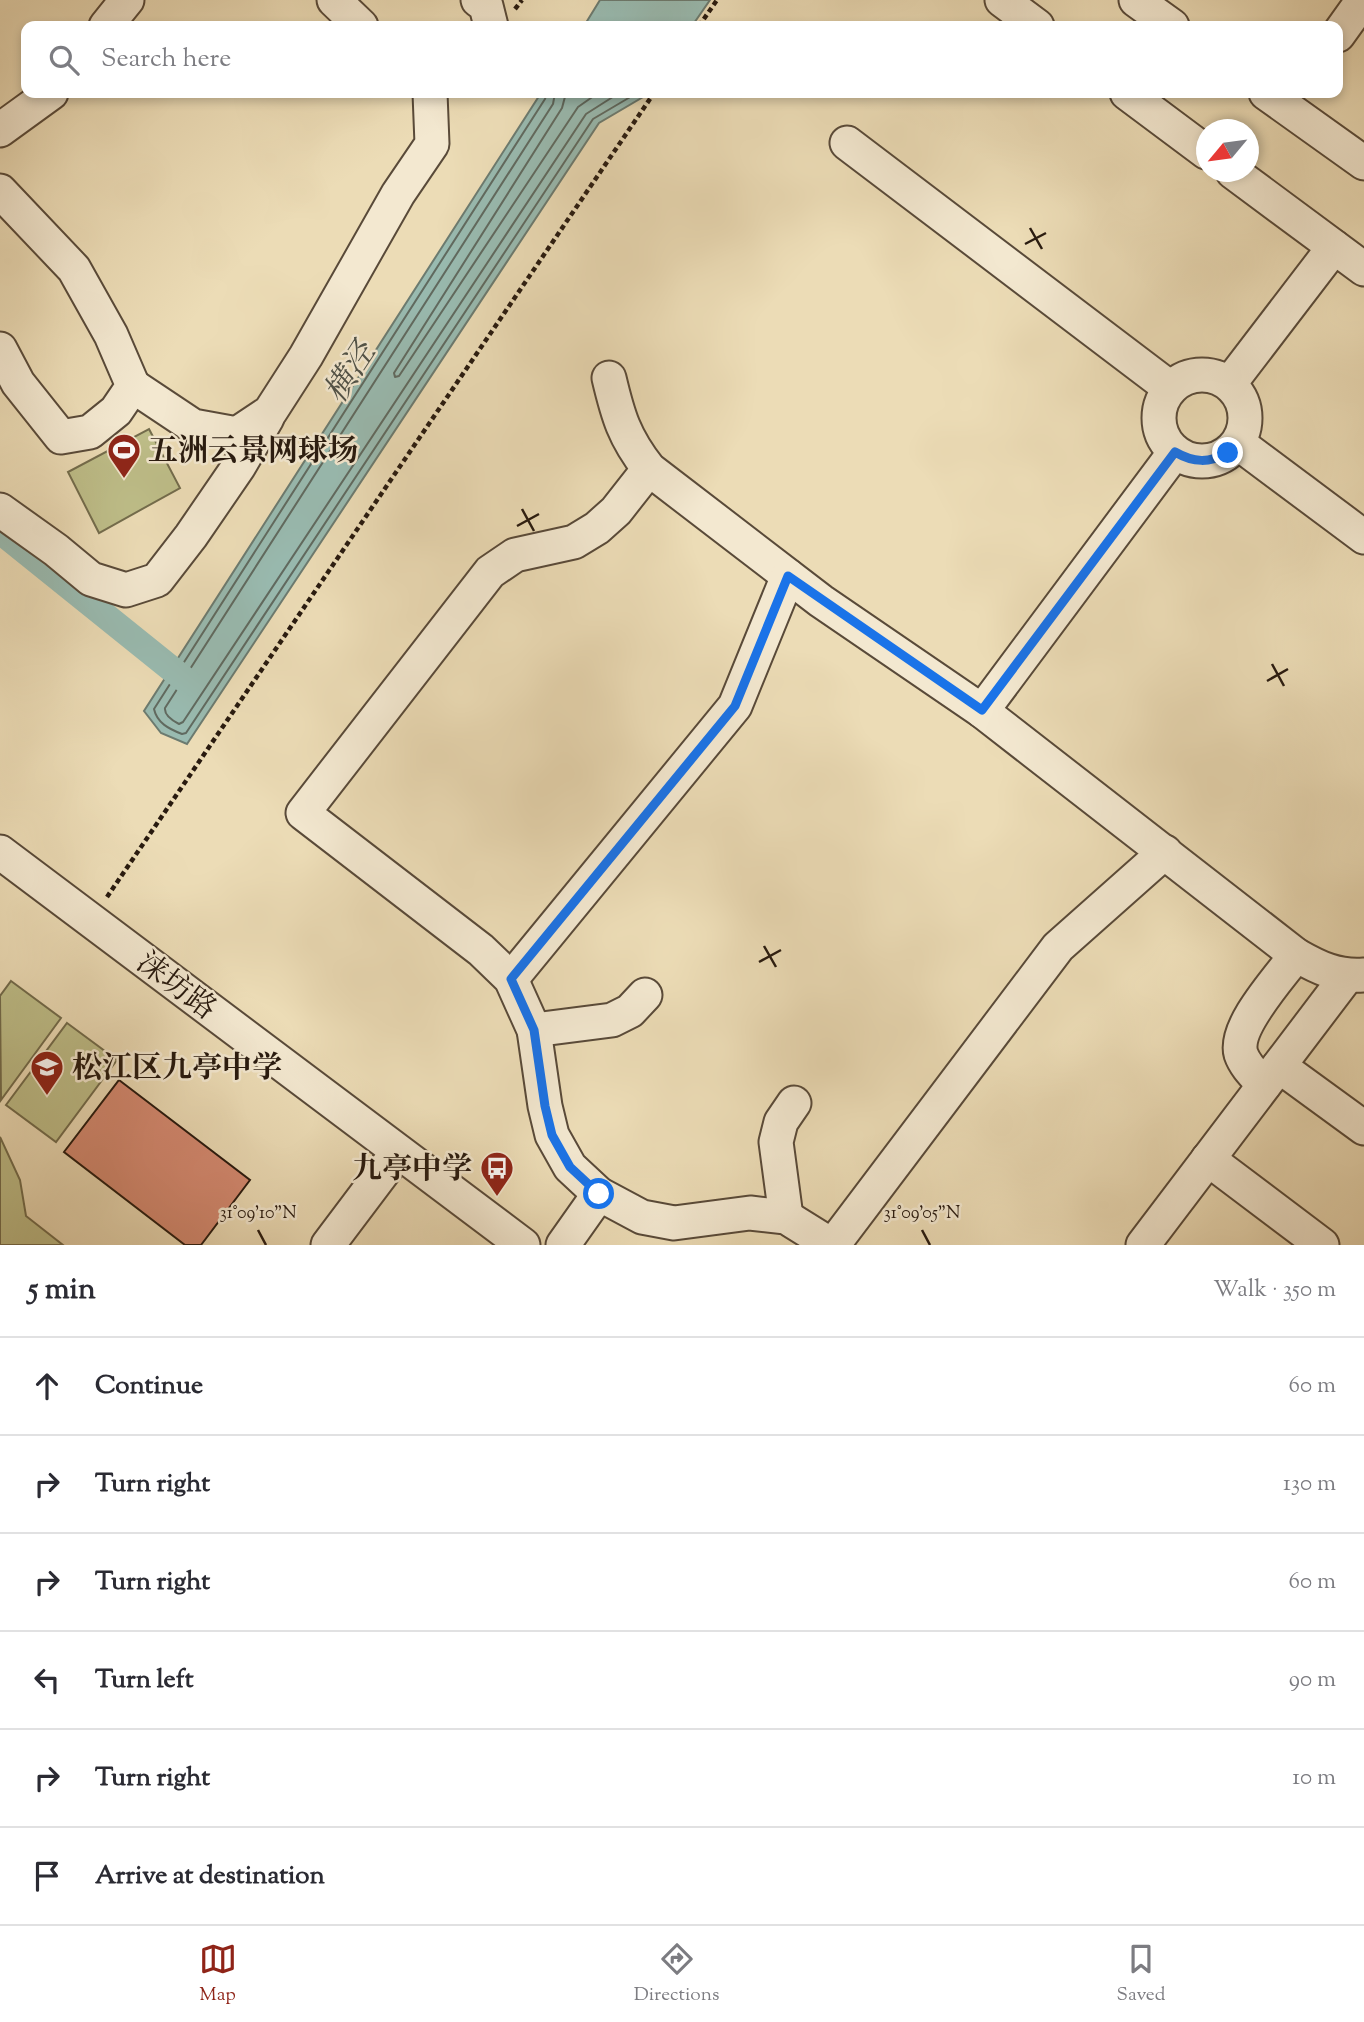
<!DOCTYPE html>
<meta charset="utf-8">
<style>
body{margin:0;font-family:"Sorts Mill Goudy","Noto Serif SC",serif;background:#f7f7f7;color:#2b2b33}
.compass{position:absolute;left:1196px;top:119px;width:63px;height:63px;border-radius:50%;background:#fff;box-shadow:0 4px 10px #0003;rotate:241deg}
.stop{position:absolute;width:21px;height:21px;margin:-16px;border:5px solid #1a73e8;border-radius:50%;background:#fff}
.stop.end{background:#1a73e8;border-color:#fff;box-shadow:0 2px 7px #0008}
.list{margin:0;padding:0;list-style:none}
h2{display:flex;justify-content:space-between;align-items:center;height:91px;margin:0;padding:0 28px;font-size:30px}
h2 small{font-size:23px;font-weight:400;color:#7c7c81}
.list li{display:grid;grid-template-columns:46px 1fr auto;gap:21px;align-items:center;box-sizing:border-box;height:98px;padding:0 28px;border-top:2px solid #e1e1e2}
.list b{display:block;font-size:26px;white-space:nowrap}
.list em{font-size:23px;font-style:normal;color:#7c7c81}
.icon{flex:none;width:38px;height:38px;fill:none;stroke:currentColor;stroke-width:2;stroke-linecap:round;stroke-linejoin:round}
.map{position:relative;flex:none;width:1364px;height:1245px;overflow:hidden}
.search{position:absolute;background:#fff;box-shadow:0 4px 10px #0003;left:21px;right:21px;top:21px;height:77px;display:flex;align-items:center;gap:18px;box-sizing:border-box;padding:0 24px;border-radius:14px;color:#7c7c81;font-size:26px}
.sheet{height:679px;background:#fff}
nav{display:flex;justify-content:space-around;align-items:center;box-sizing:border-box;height:98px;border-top:2px solid #e1e1e2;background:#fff;font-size:19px;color:#7c7c81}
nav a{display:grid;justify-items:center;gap:4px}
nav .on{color:#8f2418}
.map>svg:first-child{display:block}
</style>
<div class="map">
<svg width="1364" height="1245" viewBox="0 0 1364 1245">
<rect width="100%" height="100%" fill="#ecdcb6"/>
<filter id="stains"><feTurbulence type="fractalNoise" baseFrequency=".00286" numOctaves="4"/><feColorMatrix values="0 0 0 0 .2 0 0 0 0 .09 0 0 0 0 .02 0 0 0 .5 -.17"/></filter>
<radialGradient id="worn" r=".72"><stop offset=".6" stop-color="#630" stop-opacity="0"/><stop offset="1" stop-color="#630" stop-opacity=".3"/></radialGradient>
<!-- green -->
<g fill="#bebe89" stroke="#736c4c" stroke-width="2">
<polygon points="149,429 180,488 99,533 68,472"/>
<polygon points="11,981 61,1018 1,1100 0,996"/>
<polygon points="67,1023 117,1060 56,1142 6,1105"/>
<polygon points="0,1137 20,1180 26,1216 63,1245 0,1245"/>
</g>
<!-- water -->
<g fill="#99bbb1" stroke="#6c7b70" stroke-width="2">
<polygon points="600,0 710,0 692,26 584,26"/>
<polygon points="541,93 646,93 643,97 599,123 187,744 161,733 144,711"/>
</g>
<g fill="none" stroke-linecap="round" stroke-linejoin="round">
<!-- shore -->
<g stroke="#606a60" stroke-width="2">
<path d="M547 93 545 99 154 709C157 723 169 729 182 734L186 733 593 119 637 93"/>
<path d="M555 93 553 104 165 708C164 716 173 721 179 724L183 722 586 114 619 93"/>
<polyline points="566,93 562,108 394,373 395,377 399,376 578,107 598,93"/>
</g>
<!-- canal -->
<polyline stroke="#99bbb1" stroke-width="26" points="0,531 189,683"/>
</g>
<!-- building -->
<polygon fill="#d58a72" stroke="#281a0f" stroke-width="2" points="119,1080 250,1180 201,1245 185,1245 64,1152"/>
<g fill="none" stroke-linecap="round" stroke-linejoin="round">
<defs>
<g id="minor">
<polyline points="334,0 361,26"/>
<polyline points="478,0 486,6 491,26"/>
<polyline points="1002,0 1037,26"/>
<polyline points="1136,0 1172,26"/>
<polyline points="106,26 127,0"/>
<polyline points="1338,35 1363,0"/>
<polyline points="1127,93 1206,152"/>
<polyline points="1266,93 1364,163"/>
<polyline points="0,130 51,93"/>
<polyline points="847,143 1170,388"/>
<polyline points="1233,172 1364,269"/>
<polyline points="0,191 74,269 111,335 133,386 116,411 90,432 61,437 18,383 0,349"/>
<circle cx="1202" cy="418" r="43"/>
<path d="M609 378C618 416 624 437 649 469L821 601 982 711 1296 955C1319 968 1337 977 1364 975"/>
<polyline points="1230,383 1334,247"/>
<polyline points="133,386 193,426 237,434 270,412 306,356 398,194 432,144 430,93"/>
<polyline points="1238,443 1364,537"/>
<polyline points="649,469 616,511 597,528 574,542 515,555 490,572 303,813 481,950 511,979 534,1030 545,1106 552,1135 570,1167 599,1194 642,1217 674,1223 750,1213 786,1217 831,1245"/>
<polyline points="0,510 56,550 91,579 126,590 157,580 191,536 239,466 267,418"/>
<polyline points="982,711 1175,452"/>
<polyline points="0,852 523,1245"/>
<polyline points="511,979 735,706 788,576"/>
<polyline points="534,1030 612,1020 630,1011 645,995"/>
<polyline points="1279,1066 1364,1128"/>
<path d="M1264 1085C1256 1076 1245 1066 1241 1054 1233 1027 1280 977 1296 955"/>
<polyline points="1208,1159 1322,1245"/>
<polyline points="786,1217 776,1142 781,1122 794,1103"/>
<polyline points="328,1245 398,1152"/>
<polyline points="563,1245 599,1194"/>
<polyline points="833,1245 1058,947 1165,852"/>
<polyline points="1143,1245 1347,976"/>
</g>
</defs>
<!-- minor casing -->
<use href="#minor" stroke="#594a39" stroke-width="37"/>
<!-- path -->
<g stroke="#281a0f" stroke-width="4.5" stroke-dasharray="5 3.5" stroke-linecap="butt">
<polyline points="515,9 522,0"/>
<polyline points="699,26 717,0"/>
<polyline points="107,897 654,93"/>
</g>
<!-- minor -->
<use href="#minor" stroke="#f3e8d0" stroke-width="33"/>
</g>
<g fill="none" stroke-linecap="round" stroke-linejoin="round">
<!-- route -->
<path stroke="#1a73e8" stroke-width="9" d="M599 1194 570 1167 552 1135 545 1106 534 1030 511 979 735 706 788 576 982 710 1175 452C1194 463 1209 463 1228 453"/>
</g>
<!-- ticks -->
<path fill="none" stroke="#281a0f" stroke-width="2.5" d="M1030 228 1042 249M1025 244 1046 233M522 509 534 531M517 526 539 514M1272 664 1284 686M1267 681 1288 669M764 946 776 967M759 962 781 950M258 1230 266 1245M922 1230 930 1245"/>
<!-- icons -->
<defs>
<symbol id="stadium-pin" viewBox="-11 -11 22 30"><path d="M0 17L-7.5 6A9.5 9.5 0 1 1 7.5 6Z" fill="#8f2418" stroke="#f3e8d0"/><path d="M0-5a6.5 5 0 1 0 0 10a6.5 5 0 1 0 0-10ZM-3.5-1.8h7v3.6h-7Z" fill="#fff"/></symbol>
<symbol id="school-pin" viewBox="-11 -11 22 30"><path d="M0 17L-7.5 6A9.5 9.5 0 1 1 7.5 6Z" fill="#8f2418" stroke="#f3e8d0"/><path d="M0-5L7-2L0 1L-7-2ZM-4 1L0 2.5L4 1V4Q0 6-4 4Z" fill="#fff"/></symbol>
<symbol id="bus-pin" viewBox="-11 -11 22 30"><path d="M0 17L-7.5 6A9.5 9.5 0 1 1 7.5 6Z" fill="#8f2418" stroke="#f3e8d0"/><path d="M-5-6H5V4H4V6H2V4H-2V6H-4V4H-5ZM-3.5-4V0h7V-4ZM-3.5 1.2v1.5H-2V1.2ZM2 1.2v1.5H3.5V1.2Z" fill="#fff"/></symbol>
</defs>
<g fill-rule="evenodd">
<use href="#stadium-pin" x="105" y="431" width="38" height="52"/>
<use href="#school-pin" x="28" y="1048" width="38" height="52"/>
<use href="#bus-pin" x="478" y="1149" width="38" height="52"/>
</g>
<g text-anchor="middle" stroke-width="5" stroke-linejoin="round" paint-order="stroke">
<!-- poi labels -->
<g font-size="30" font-weight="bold" fill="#281a0f" stroke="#f3e8d0" text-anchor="start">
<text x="148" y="460">五洲云景网球场</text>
<text x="72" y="1077">松江区九亭中学</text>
<text x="472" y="1178" text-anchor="end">九亭中学</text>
</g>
<!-- street labels -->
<g font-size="30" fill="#281a0f" stroke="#f3e8d0">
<text transform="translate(177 985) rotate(37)" y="10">涞坊路</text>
</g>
<!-- water labels -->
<g font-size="32" font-style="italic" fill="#505248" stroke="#f3e8d0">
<text transform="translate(349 372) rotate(-57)" y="11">横泾</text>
</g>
</g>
<g font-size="18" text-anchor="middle" fill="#281a0f" stroke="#f3e8d0" stroke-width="5" stroke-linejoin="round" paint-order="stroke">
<text x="258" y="1218">31°09'10"N</text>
<text x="922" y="1218">31°09'05"N</text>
</g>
<rect width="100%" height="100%" filter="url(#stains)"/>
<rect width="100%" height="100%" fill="url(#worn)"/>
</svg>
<svg class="compass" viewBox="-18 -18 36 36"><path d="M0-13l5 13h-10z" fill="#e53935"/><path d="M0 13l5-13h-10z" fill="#7c7c81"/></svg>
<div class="stop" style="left:599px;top:1194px"></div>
<div class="stop end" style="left:1228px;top:453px"></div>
<div class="search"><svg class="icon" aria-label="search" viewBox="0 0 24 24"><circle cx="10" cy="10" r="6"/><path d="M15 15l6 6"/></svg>Search here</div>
</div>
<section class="sheet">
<h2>5 min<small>Walk · 350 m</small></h2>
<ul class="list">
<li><svg class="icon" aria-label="ahead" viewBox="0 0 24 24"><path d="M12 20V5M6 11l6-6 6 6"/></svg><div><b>Continue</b></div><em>60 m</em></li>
<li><svg class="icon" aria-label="right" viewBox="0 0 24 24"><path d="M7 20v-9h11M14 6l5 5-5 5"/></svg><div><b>Turn right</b></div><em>130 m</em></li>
<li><svg class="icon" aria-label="right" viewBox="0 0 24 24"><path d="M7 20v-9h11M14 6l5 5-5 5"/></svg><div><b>Turn right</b></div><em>60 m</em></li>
<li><svg class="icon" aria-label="left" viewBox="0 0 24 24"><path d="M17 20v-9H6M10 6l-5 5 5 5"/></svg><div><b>Turn left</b></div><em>90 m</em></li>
<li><svg class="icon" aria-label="right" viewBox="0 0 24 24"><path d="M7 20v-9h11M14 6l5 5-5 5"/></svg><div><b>Turn right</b></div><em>10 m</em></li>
<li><svg class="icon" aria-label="arrive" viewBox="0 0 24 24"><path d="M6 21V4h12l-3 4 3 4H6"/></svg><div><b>Arrive at destination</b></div></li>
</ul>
</section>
<nav>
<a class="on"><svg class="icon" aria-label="map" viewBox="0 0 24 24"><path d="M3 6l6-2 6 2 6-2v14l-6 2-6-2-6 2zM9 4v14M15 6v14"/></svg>Map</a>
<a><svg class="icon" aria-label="directions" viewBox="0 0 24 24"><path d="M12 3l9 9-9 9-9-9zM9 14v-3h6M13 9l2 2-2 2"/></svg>Directions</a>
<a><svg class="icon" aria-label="saved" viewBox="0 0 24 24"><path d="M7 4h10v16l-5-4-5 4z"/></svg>Saved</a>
</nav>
